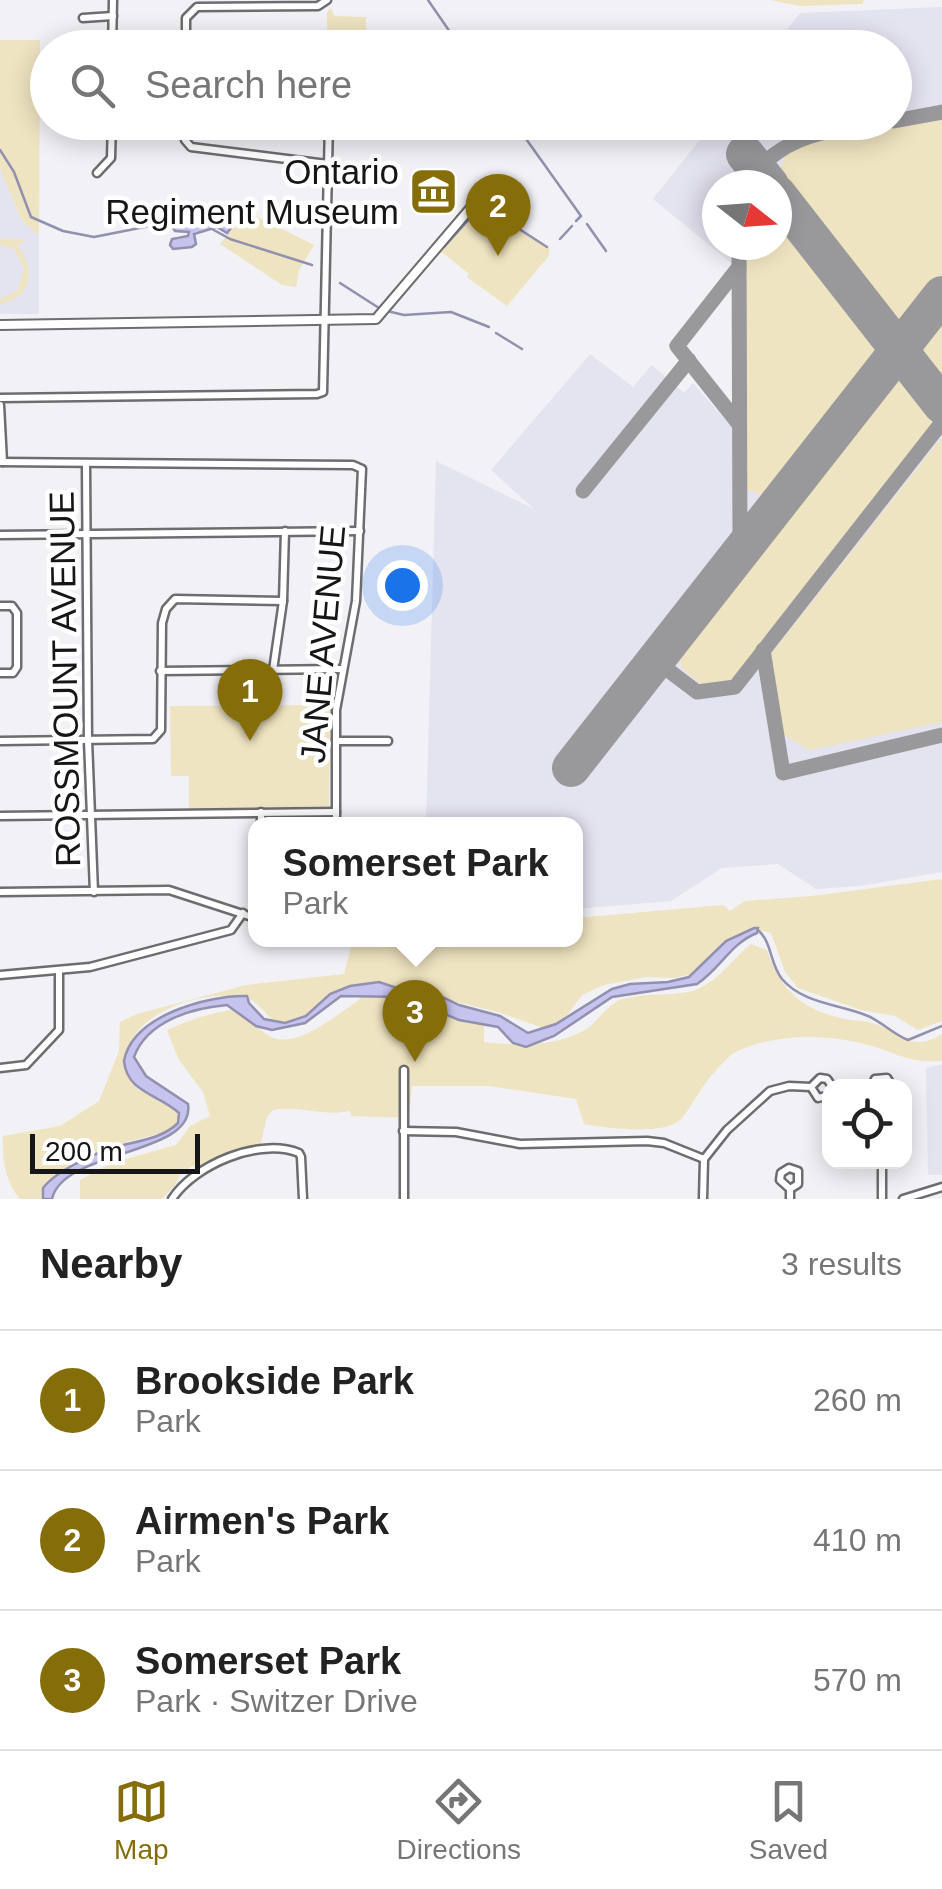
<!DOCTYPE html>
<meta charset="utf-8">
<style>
body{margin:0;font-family:Helvetica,sans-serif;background:#f2f2f2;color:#222}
.controls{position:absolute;right:30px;bottom:30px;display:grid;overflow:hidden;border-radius:20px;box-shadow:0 5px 25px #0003}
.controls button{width:90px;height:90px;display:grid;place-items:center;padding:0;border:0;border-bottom:2px solid #e0e0e0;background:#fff;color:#222;font:50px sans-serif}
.compass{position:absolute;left:702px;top:170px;width:90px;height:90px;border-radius:50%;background:#fff;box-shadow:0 5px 25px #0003;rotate:107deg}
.scale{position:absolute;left:30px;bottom:25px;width:170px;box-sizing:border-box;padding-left:10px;border:5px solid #161618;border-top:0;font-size:28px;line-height:35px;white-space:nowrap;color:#161618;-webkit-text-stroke:8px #fff;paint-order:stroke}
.you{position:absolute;left:402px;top:585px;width:35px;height:35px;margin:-25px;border:8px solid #fff;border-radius:50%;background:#1a73e8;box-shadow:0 0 0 15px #1a73e833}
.badge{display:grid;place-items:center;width:65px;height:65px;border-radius:50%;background:#856d0a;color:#fff;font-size:32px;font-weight:700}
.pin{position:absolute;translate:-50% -82px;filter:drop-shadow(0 2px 5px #0008)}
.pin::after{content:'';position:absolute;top:52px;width:35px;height:30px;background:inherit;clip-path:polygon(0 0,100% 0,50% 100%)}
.popup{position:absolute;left:248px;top:817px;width:335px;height:130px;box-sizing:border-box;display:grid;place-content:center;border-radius:20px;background:#fff;filter:drop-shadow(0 2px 8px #0005);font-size:32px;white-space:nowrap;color:#767676}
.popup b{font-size:38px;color:#222}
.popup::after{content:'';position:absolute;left:50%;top:100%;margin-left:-20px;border:20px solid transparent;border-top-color:#fff}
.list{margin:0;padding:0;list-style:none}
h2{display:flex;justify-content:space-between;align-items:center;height:130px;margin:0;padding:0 40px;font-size:42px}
h2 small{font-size:32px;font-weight:400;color:#767676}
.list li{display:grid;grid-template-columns:65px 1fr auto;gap:30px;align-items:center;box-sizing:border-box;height:140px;padding:0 40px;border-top:2px solid #e0e0e0}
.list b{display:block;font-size:38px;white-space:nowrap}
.list p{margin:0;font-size:32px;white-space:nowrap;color:#767676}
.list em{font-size:32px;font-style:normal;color:#767676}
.icon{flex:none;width:55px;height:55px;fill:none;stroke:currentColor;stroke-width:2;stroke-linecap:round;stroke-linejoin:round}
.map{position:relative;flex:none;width:942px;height:1199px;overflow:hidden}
.search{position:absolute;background:#fff;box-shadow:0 5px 25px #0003;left:30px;right:30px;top:30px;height:110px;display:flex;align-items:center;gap:25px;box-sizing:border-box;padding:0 35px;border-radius:55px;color:#767676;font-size:38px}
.sheet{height:550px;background:#fff}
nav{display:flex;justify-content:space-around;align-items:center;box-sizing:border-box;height:140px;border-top:2px solid #e0e0e0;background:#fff;font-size:28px;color:#767676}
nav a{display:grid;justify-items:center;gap:5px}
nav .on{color:#856d0a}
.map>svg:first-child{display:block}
</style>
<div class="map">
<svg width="942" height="1199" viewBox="0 0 942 1199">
<rect width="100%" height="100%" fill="#f1f1f6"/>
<!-- built -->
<g fill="#e4e3f0" fill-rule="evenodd">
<path d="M942 7V872L860 886 816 889 778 864 722 868 671 901 575 909V824H426L436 461 534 509 491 470 590 354 633 387 652 365 684 393 693 383 729 424 738 421 731 263 653 199 713 123 894 122V48L773 47 800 13ZM717 185H777V245H717Z"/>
<polygon points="0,169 21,219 39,236 39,314 0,314"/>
<polygon points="942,1064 942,1175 928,1175 926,1068"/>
</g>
<!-- green -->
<g fill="#efe4c1">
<polygon points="770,0 864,0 862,4 800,6"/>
<polygon points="331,8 334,16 366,17 366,47 327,47 327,12"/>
<polygon points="0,40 40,40 39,236 21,219 0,169"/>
<polygon points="942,118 942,274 899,321 778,174 790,145"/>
<polygon points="483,204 550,249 548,257 507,306 467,277 469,274 443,253 438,254 477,206"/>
<polygon points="777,210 867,321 880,349 866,371 766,496 747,490 738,421 744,245 777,245"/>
<polygon points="246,211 314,245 299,270 296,287 282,285 220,244"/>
<path d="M0 239H23L24 243 17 245C37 268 32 298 0 304V299L17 291 24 268 14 249 0 245Z"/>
<polygon points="942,320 942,377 923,349"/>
<polygon points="897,376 907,376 931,405 931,424 732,680 702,685 683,669 677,657"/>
<polygon points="942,437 942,722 810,750 784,735 770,655"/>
<polygon points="330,705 329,806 189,810 189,776 171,776 170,706"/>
<path d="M942 879V1021L918 1030 895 1016 861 1010 798 988 785 972 771 933 756 929 734 940 696 973 675 978 646 977 604 985 582 995 562 1022 543 1028 498 1012 395 987H355L284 1028C269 1022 263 1004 248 999 208 986 128 1012 126 1060 126 1071 133 1080 138 1090L175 1103 181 1118 173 1130 127 1142 56 1174 49 1184 48 1199H20C5 1181 2 1159 3 1136L60 1126 99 1101 119 1051 120 1022 137 1014 246 985 344 974 352 943 383 946 396 940H575V918L723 905 730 911 745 901 812 896Z"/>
<path d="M751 944 767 950C781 991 802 1010 845 1019 853 1021 861 1020 869 1022 899 1030 909 1055 942 1034V1061C903 1063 896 1051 861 1043 822 1034 778 1034 740 1050 729 1054 720 1066 712 1075 700 1088 693 1105 681 1119 665 1136 606 1128 584 1124L576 1099 489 1086H412L409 1118 351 1116 350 1111C324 1117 299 1105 273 1110L267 1117 260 1147 220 1163 192 1166 181 1173 175 1185 162 1199H80V1180L112 1163 176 1145 190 1126 210 1116 203 1092 179 1060 167 1030C184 1022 233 1004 249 1011 275 1070 324 1023 359 1000L360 996C376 996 393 994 408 998 435 1006 456 1022 484 1025V1042C518 1046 558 1047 588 1028 600 1019 608 1003 623 999 645 992 670 997 692 991 717 984 732 959 751 944Z"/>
</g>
<!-- water -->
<g fill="#c6c4ef" stroke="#9190ae" stroke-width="2.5">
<polygon points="190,202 210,214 225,210 231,228 227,233 217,227 194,234 196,244 192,247 173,249 170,245 172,239 188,236 189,232 175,231 173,228 177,208"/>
<path d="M754 928H758L757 933C731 943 720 969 697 984L612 997 554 1036 526 1047 513 1043 498 1027 459 1020 404 997 341 996 305 1023 272 1030 256 1026 227 1005C192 1008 147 1021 134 1057L146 1076 188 1104C196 1156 63 1149 52 1199H43V1188C57 1170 97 1152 119 1146 139 1141 163 1138 178 1123L179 1113C159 1094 127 1093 124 1061 132 1016 207 995 247 996L249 1003 264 1019 285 1023 306 1016 330 994 350 986 379 982 400 989 424 988 459 1005 500 1016 528 1033 556 1024 612 989 630 984 668 982 689 977 726 941Z"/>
</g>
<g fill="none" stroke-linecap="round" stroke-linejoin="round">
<!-- stream -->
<g stroke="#9190ae" stroke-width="2.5">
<polyline points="428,0 461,48"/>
<polyline points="514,122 581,216 576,221"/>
<polyline points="0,150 14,172 31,217 63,231 94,237 175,221"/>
<polyline points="587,224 606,251"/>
<polyline points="212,229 230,239 312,265"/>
<polyline points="560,239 572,226"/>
<polyline points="444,247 482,205 547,247"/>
<polyline points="340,283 379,308"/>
<polyline points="387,311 404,315 451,312 489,327"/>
<polyline points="496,333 522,349"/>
<path d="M759 931C772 943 770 964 782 979 803 1004 840 1004 868 1016 882 1022 893 1034 908 1040L942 1026"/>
</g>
<!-- taxiway -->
<g stroke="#99999c" stroke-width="15">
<polyline points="894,121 942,112"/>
<path d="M745 185C782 133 825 132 883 122"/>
<polyline points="739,245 740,552"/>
<polyline points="738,423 677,346 739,267"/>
<polyline points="583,491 689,360"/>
<polyline points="763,650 783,773 942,735"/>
<polyline points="659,654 668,670 697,692 735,687 942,422"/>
</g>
<!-- runway -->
<g stroke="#99999c" stroke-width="38">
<polyline points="745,154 770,185"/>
<polyline points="777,194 942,405"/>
<polyline points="571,768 942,295"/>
</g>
<defs>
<g id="minor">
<polyline points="83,18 113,16"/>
<polyline points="112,48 113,0"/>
<polyline points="186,48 186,18 197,7 318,6 327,0"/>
<polyline points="184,122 185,140 191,147 327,164"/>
<polyline points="97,173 111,158 112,122"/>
<polyline points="0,398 317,394 323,392 329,122"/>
<polyline points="0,405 3,462"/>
<polyline points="0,462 353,465 362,469 356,601 336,710 336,824"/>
<polyline points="86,465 88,740 94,892"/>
<polyline points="0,535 360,531"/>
<polyline points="0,606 12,606 17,613 17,667 13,673 0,673"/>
<polyline points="273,670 283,601 285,531"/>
<polyline points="160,671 342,669"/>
<polyline points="0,741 153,739 161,730 162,623 166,609 175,599 283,601"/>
<polyline points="336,741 388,741"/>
<polyline points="261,812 261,824"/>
<polyline points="0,816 336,812"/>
<polyline points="0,892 169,890 255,918"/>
<polyline points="0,975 90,967 231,930 243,913"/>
<polyline points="0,1068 26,1065 59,1030 59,972"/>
<polyline points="404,1070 404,1199"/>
<polyline points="872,1086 875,1079 887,1078 892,1086"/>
<polyline points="811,1087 818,1098 830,1095"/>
<polyline points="403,1131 456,1132 520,1144 647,1141 664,1143 704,1159"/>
<polyline points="882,1162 882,1199"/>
<polyline points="790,1189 780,1180 781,1173 789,1168 798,1171 798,1184 790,1189 790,1199"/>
<path d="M172 1199C194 1165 259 1137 299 1153L301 1157 303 1199"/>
<polyline points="703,1199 704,1159 727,1130 770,1091 789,1086 811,1087 820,1078 827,1079 832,1086"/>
<polyline points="903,1199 942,1187"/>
</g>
<polyline id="tertiary" points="0,325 376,319 480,197"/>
</defs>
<!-- minor casing -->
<use href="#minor" stroke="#6d6d71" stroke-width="11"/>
<!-- tertiary casing -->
<use href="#tertiary" stroke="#6d6d71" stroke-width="12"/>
<!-- minor -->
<use href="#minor" stroke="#fff" stroke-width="6"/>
<!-- tertiary -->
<use href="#tertiary" stroke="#fff" stroke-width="8"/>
</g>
<!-- icons -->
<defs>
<symbol id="museum-square" viewBox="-11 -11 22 22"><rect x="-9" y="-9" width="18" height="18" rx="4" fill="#856d0a" stroke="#fff"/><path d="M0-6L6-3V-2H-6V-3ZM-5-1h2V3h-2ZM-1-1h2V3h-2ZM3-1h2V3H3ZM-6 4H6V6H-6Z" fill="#fff"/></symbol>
</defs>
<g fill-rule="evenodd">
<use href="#museum-square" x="406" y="164" width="55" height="55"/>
</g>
<g text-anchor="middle" stroke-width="9" stroke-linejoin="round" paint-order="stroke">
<!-- poi labels -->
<g font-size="35" fill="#161618" stroke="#fff" text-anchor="end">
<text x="399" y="184">Ontario<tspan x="399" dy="40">Regiment Museum</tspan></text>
</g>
<!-- street labels -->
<g font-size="35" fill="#161618" stroke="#fff">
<text transform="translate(323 644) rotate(-85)" y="12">JANE AVENUE</text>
<text transform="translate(65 679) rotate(-91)" y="12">ROSSMOUNT AVENUE</text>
</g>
</g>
</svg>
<div class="controls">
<button><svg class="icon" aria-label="locate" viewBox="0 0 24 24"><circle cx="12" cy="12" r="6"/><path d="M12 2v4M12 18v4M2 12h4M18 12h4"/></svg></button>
</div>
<svg class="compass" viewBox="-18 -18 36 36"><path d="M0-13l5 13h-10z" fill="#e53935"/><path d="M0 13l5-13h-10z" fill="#767676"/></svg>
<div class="scale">200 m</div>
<div class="you"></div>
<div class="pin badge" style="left:250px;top:741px">1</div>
<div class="pin badge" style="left:498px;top:256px">2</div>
<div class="pin badge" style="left:415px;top:1062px">3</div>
<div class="popup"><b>Somerset Park</b>Park</div>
<div class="search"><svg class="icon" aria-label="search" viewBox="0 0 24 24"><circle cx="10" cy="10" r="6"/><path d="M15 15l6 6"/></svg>Search here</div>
</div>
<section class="sheet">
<h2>Nearby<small>3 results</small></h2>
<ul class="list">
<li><span class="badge">1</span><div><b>Brookside Park</b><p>Park</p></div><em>260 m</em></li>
<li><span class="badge">2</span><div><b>Airmen's Park</b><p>Park</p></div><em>410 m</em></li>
<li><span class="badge">3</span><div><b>Somerset Park</b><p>Park · Switzer Drive</p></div><em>570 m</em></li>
</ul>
</section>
<nav>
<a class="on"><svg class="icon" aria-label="map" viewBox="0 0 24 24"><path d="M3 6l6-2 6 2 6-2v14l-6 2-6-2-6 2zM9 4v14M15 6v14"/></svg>Map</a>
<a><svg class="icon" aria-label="directions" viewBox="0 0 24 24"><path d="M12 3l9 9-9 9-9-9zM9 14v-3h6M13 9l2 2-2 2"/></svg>Directions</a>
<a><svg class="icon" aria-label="saved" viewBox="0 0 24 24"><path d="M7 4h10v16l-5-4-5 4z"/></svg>Saved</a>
</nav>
